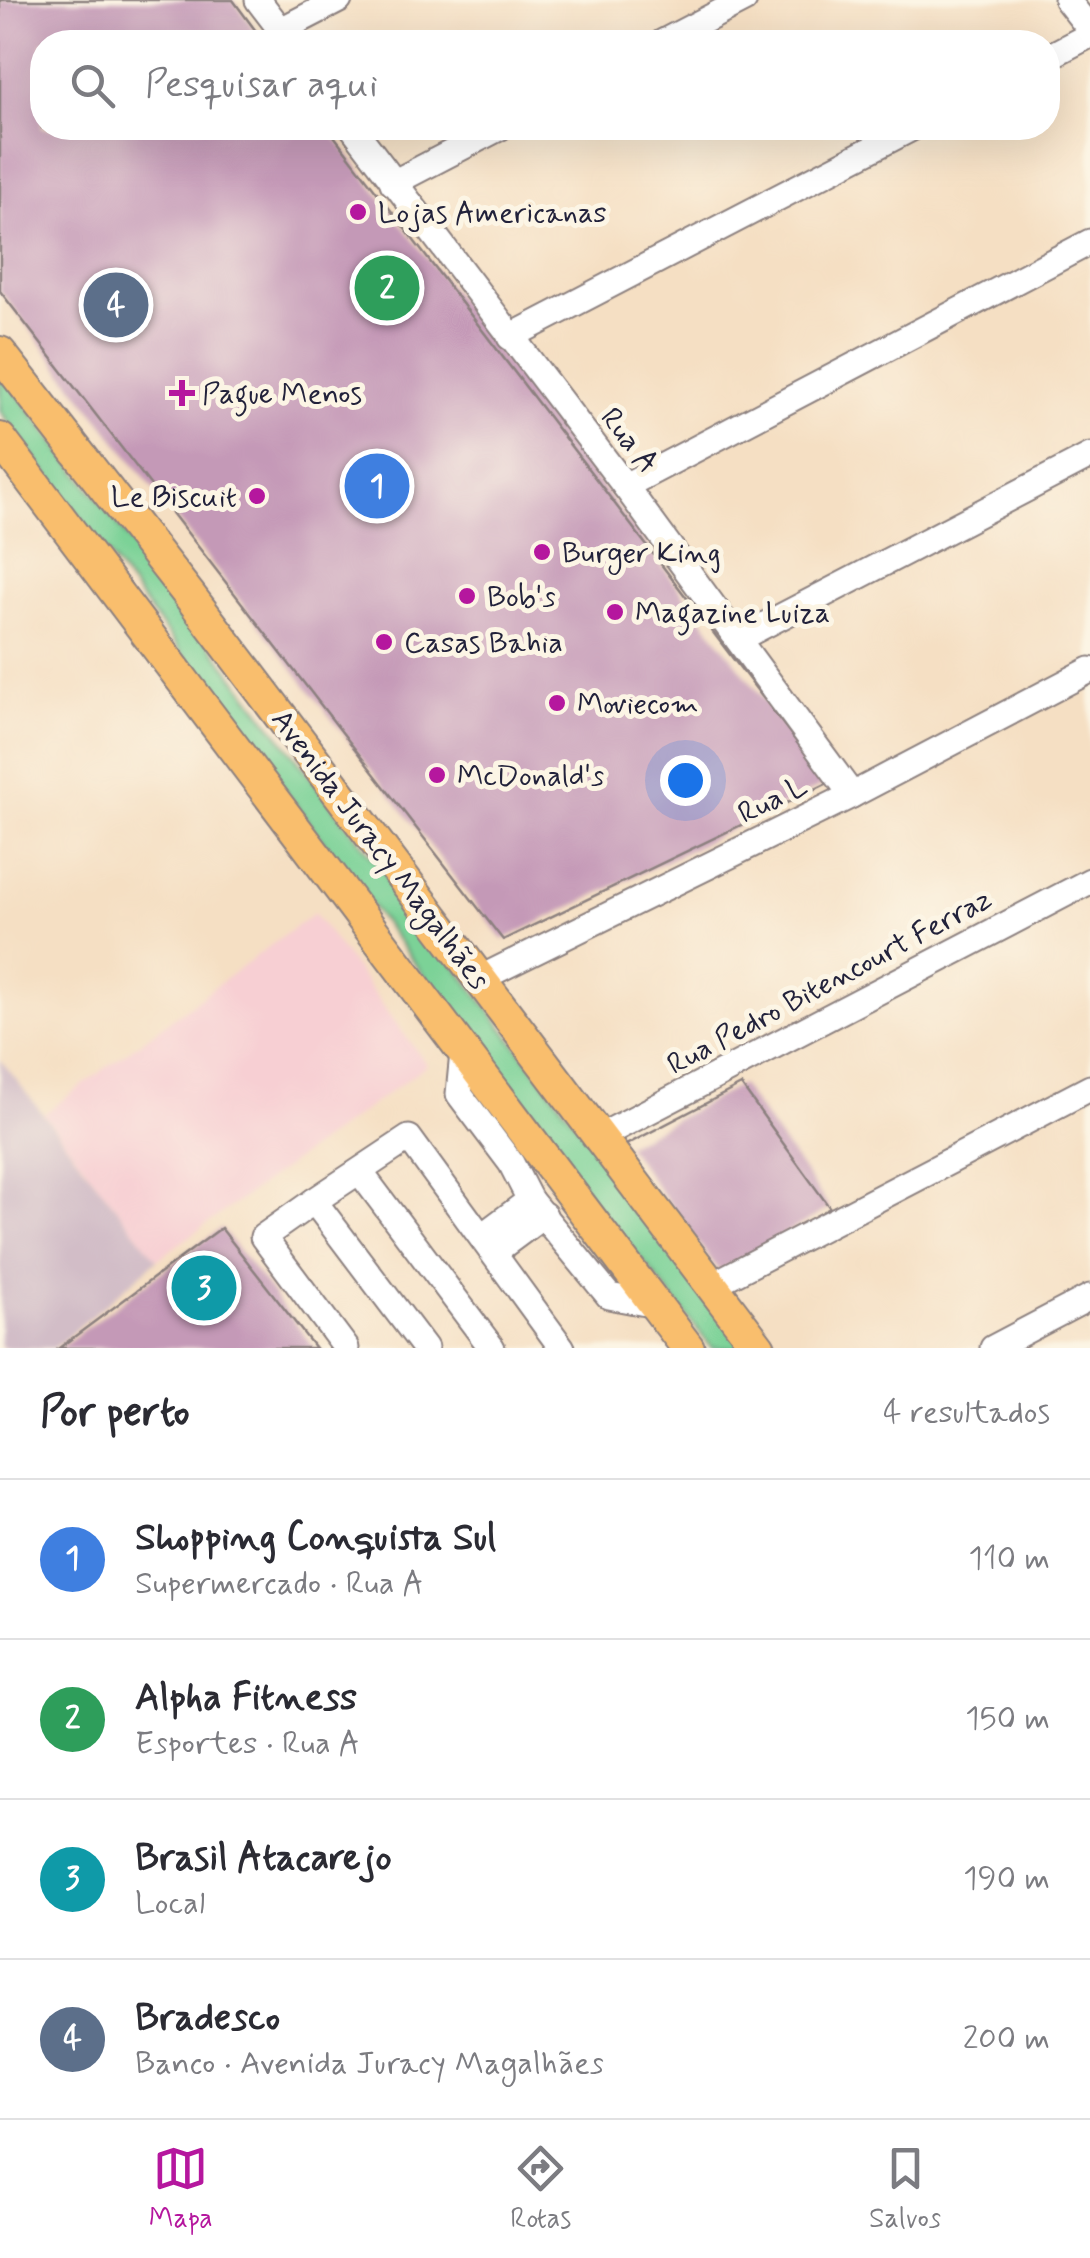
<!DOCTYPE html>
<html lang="pt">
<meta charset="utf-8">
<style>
body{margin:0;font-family:Mynerve,sans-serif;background:#f7f7f7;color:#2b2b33}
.you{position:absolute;left:685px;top:780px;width:35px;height:35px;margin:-25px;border:8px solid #fff;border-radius:50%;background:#1a73e8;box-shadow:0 0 0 15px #1a73e833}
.badge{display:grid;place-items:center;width:65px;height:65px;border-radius:50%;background:#b5179e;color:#fff;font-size:32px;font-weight:700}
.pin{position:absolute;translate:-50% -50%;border:5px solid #fff;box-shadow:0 2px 10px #0006}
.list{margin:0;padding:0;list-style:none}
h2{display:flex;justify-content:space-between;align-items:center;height:130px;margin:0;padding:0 40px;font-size:42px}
h2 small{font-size:32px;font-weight:400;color:#7c7c81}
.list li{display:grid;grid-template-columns:65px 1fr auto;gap:30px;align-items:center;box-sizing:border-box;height:160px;padding:0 40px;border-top:2px solid #e1e1e2}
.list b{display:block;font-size:38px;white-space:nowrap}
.list p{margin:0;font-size:32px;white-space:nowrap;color:#7c7c81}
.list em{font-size:32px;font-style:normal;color:#7c7c81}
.icon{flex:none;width:55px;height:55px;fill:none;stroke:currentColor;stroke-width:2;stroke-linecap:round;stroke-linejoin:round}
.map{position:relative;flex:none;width:1090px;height:1348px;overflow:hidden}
.search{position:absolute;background:#fff;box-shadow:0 10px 40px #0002;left:30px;right:30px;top:30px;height:110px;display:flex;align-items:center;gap:25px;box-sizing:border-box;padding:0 35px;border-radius:40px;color:#7c7c81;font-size:38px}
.sheet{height:770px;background:#fff}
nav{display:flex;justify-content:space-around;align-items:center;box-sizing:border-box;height:140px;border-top:2px solid #e1e1e2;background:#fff;font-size:28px;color:#7c7c81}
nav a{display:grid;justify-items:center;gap:5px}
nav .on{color:#b5179e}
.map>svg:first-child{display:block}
</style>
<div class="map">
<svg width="1090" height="1348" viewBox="0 0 1090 1348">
<rect width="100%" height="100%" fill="#fcf5e5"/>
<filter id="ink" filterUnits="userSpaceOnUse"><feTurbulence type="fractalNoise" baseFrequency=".01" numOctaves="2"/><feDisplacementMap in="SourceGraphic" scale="20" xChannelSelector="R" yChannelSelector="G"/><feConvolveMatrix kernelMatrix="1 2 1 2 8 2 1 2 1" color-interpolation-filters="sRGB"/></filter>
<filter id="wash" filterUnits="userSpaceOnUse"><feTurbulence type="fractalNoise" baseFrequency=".0048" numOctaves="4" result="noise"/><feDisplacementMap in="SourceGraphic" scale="40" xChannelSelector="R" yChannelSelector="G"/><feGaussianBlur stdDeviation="2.25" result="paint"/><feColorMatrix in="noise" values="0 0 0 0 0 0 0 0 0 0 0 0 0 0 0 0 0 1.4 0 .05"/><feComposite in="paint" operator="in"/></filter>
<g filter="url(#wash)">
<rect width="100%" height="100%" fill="#f5dfc3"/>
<!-- built -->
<polygon fill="#f7cfd3" points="314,913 427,1065 157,1260 44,1114"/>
<!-- industrial -->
<polygon fill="#d2bdc7" points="0,1059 157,1260 54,1348 3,1348 0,1345"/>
<!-- green -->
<polygon fill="#7bd297" stroke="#4e7a69" stroke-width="2.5" points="0,371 748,1348 712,1348 649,1268 617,1233 0,411"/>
<g id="blocks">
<!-- building -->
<g fill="#c499b7">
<polygon points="0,0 233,0 264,42 42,42 42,128 328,128 828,783 503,940 0,291"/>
<polygon points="741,1085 830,1208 719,1271 626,1145"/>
<polygon points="221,1228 315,1348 59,1348"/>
</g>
</g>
</g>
<g filter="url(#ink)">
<use href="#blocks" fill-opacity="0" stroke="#8c807f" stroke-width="2.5"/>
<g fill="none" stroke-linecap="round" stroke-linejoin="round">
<defs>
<g id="minor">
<polyline points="258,0 290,42"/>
<polyline points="1067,0 1090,29"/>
<polyline points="281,30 339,0"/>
<polyline points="663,42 744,0"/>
<polyline points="1048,57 1090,35"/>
<polyline points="353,128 625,486 852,795"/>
<polyline points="393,183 499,128"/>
<polyline points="510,337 912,128"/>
<polyline points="625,486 1090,242"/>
<polyline points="738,639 1090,456"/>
<polyline points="479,979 852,795 1090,670"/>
<polyline points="463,1053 459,1094 511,1163 530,1200 482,1236"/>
<polyline points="597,1138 1090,881"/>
<polyline points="360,1172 492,1348"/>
<polyline points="530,1200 609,1296 656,1305"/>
<polyline points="314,1201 409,1138 562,1348"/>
<polyline points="494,1252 544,1215"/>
<polyline points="710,1286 1090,1088"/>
<polyline points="346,1348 263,1237 314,1201 425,1348"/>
<polyline points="993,1348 1090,1297"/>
</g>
<g id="major">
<polyline points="0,353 189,595 759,1348"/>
<polyline points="0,439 688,1348"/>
</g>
</defs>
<!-- minor casing -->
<use href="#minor" stroke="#8c807f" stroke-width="29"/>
<!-- major casing -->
<use href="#major" stroke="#8c807f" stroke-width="36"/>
<!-- minor -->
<use href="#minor" stroke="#fff" stroke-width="25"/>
<!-- major -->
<use href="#major" stroke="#f9be6d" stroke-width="32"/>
</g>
</g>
<!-- markers -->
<g fill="#b5179e" stroke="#fcf5e5" stroke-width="4">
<circle cx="358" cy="212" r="10"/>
<path d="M177 378h10v10h10v10h-10v10h-10v-10h-10v-10h10z"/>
<circle cx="257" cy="496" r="10"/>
<circle cx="542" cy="552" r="10"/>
<circle cx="467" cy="596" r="10"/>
<circle cx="615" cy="612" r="10"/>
<circle cx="384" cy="642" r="10"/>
<circle cx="557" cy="703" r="10"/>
<circle cx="437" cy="775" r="10"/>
</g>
<g text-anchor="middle" stroke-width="10" stroke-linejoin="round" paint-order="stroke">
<!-- poi labels -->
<g font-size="30" fill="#22223b" stroke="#fcf5e5" text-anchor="start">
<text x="378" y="222">Lojas Americanas</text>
<text x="202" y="403">Pague Menos</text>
<text x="237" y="506" text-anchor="end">Le Biscuit</text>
<text x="562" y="562">Burger King</text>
<text x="487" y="606">Bob's</text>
<text x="635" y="622">Magazine Luiza</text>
<text x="404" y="652">Casas Bahia</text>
<text x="577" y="713">Moviecom</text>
<text x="457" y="785">McDonald's</text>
</g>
<!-- street labels -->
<g font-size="30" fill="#22223b" stroke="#fcf5e5">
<text transform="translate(630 440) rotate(52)" y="10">Rua A</text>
<text transform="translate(772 799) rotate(-26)" y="10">Rua L</text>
<text transform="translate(381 849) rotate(53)" y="10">Avenida Juracy Magalhães</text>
<text transform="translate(829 981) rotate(-28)" y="10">Rua Pedro Bitencourt Ferraz</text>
</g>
</g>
</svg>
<div class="you"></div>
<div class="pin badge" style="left:377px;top:486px;background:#3f7fe0">1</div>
<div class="pin badge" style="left:387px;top:288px;background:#2e9e5b">2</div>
<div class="pin badge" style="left:204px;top:1288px;background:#0f9aa8">3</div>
<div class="pin badge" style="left:116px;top:305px;background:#5c6f8a">4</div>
<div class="search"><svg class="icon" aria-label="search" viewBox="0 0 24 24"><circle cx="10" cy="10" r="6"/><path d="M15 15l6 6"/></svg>Pesquisar aqui</div>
</div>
<section class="sheet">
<h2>Por perto<small>4 resultados</small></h2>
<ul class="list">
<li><span class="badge" style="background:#3f7fe0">1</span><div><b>Shopping Conquista Sul</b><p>Supermercado · Rua A</p></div><em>110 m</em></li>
<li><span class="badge" style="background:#2e9e5b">2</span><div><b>Alpha Fitness</b><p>Esportes · Rua A</p></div><em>150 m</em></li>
<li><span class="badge" style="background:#0f9aa8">3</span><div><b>Brasil Atacarejo</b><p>Local</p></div><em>190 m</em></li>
<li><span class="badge" style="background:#5c6f8a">4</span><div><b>Bradesco</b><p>Banco · Avenida Juracy Magalhães</p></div><em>200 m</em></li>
</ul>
</section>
<nav>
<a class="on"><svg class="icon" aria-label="map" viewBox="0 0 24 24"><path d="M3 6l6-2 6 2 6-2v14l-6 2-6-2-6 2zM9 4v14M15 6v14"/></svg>Mapa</a>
<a><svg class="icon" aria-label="directions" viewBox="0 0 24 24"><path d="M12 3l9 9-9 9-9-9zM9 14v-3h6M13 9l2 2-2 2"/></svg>Rotas</a>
<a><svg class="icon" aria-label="saved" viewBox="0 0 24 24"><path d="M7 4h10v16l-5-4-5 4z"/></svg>Salvos</a>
</nav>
